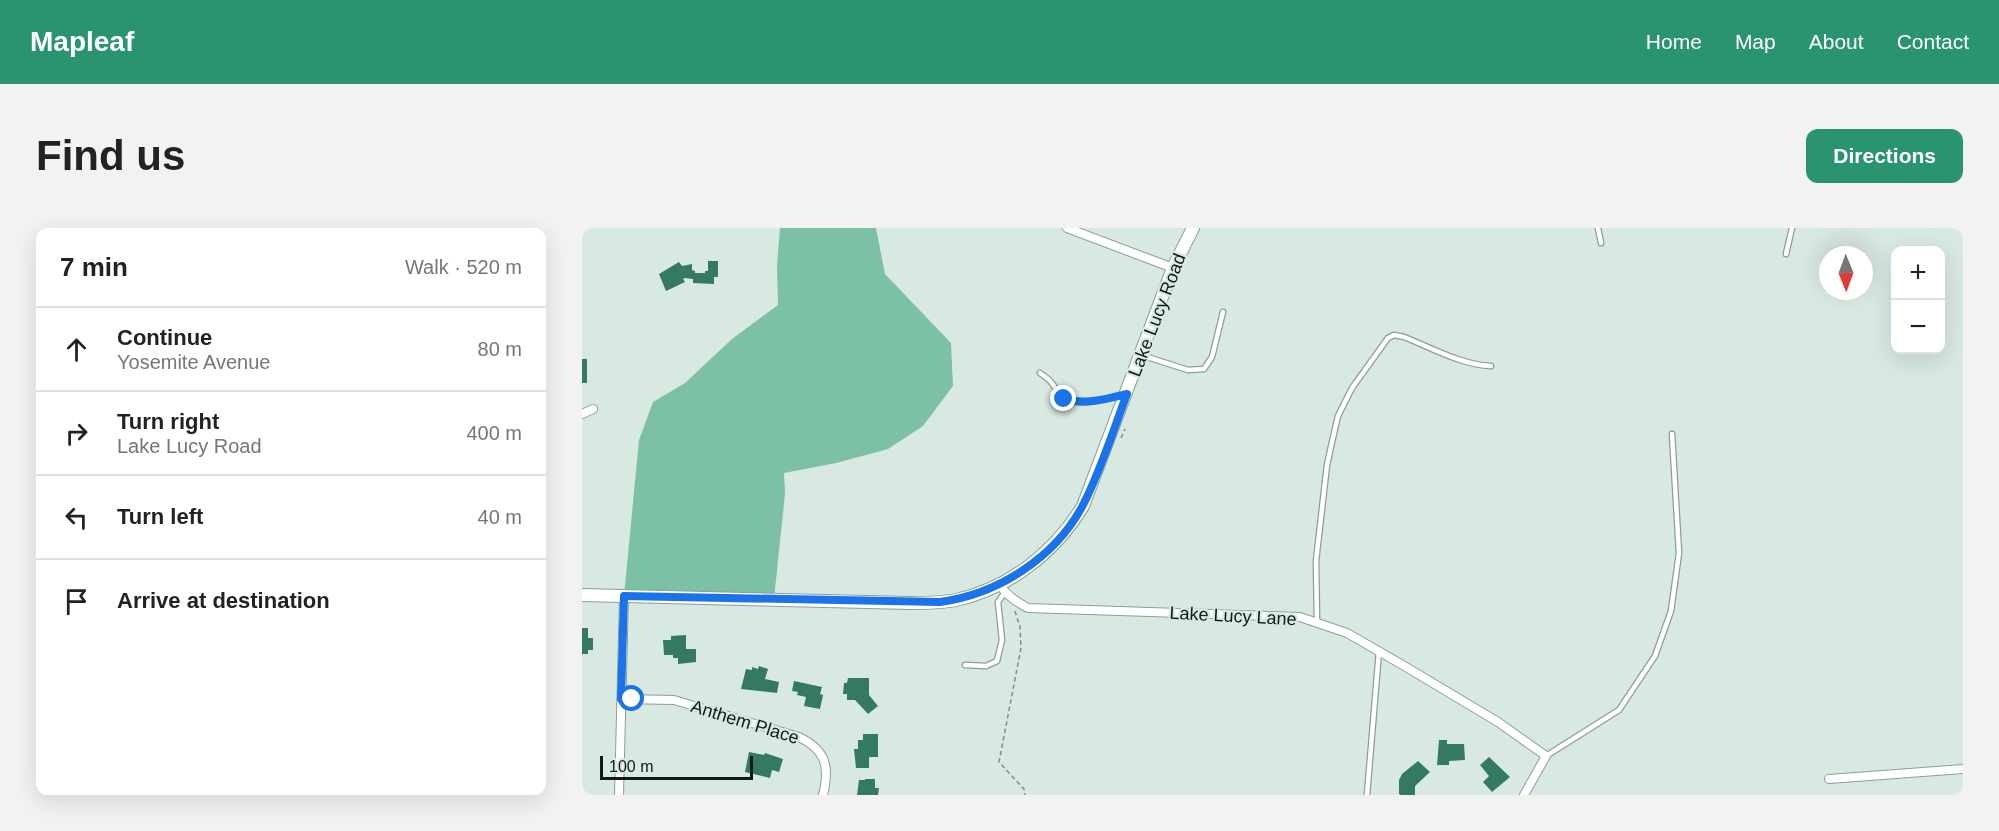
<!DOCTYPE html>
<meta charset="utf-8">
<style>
body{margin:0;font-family:Helvetica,sans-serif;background:#f2f2f2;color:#222}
.controls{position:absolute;right:18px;top:18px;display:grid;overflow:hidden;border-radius:12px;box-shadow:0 6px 24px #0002}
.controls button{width:54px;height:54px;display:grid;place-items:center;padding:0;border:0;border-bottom:2px solid #e0e0e0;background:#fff;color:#222;font:30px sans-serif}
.compass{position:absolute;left:1237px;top:18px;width:54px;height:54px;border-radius:50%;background:#fff;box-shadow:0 6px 24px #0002;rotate:179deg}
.scale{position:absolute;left:18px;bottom:15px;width:153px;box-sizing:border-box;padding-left:6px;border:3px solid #131917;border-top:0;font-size:16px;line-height:21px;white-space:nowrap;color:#131917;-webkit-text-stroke:4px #d8e9e1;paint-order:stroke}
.stop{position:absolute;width:18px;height:18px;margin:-14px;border:4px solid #1a73e8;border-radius:50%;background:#fff}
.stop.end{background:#1a73e8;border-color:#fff;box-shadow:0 2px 6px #0008}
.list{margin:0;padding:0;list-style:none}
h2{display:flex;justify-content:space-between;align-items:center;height:78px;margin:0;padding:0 24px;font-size:26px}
h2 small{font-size:20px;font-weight:400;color:#767676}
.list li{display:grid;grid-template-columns:39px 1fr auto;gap:18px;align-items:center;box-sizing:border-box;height:84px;padding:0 24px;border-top:2px solid #e0e0e0}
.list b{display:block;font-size:22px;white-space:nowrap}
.list p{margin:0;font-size:20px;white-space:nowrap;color:#767676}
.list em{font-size:20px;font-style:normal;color:#767676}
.icon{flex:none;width:33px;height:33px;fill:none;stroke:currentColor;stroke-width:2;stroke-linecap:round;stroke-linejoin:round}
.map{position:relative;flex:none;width:1381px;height:567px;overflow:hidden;border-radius:12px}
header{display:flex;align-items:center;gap:36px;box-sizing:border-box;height:84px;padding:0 30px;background:#2a9371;color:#fff}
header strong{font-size:28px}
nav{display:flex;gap:33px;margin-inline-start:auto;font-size:21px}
.intro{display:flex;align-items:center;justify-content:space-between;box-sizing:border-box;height:144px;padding:0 36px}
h1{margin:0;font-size:42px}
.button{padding:15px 27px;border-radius:12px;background:#2a9371;color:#fff;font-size:21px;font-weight:700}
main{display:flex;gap:36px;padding:0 36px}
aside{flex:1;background:#fff;border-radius:12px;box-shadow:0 6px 24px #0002}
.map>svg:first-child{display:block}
</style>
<header>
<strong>Mapleaf</strong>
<nav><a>Home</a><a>Map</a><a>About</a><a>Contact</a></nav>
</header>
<div class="intro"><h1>Find us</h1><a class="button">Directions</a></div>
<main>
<aside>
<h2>7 min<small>Walk · 520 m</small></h2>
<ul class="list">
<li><svg class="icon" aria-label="ahead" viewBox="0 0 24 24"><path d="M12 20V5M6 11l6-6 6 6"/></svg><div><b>Continue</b><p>Yosemite Avenue</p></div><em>80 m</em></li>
<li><svg class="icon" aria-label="right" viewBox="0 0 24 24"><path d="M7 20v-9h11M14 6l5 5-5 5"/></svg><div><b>Turn right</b><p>Lake Lucy Road</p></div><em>400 m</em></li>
<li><svg class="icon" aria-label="left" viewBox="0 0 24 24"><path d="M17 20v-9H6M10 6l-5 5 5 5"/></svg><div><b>Turn left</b></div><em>40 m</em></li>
<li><svg class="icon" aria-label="arrive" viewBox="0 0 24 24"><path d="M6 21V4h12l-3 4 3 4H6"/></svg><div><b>Arrive at destination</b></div></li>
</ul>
</aside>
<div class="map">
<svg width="1381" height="567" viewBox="0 0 1381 567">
<rect width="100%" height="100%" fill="#d8e9e1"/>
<!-- forest -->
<polygon fill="#7cc1a5" points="198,0 294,0 303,46 369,115 371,158 341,198 306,221 254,235 202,245 203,266 192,371 42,368 57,212 71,174 103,155 150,111 196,77 195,37"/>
<!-- building -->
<g fill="#347a61">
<polygon points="126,33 136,33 136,49 132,49 132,56 111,55 111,51 103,50 101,51 103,54 84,63 77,46 97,34 100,38 110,36 110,42 113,43 113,45 123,45 123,43 126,43"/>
<rect x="0" y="131" width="5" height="24"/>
<polygon points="0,400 6,400 6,410 11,410 11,422 6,422 6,426 0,426"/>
<polygon points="104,407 104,421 114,421 114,434 96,436 96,430 91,430 91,427 82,427 81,412 89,412 89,408"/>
<polygon points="177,438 186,441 183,451 197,454 195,465 159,461 164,441 170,442 170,439 176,441"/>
<polygon points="266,450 287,450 287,467 296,478 286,486 273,472 265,472 265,466 261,466 262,455 265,455"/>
<polygon points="212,453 240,459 238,466 241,467 238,481 222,478 224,469 215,467 216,464 210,463"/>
<polygon points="281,506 296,506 296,529 287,529 287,540 274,540 272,521 276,521 276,512 281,512"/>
<polygon points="857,512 865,512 865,516 882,516 883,532 867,533 867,537 855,537"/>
<polygon points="167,524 182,527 183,525 201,531 197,544 190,542 188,550 163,544"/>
<polygon points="907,529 928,549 910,564 901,554 907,548 898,537"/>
<polygon points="836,533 848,544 833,558 833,567 819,567 817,566 817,552 820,546"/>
<polygon points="283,551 293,551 293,560 297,560 296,567 275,567 277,552 283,552"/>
</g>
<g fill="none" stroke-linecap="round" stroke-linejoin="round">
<defs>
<g id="lane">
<polyline points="1016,0 1019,15"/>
<polyline points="1204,26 1210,0"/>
<polyline points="559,127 606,142 622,141 630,129 641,84"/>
<path d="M458 145C462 148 466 150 469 154 474 159 475 166 480 170 495 180 526 170 542 166"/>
<path d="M735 395 734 333 745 237 750 214 756 188 770 160 806 110 812 107 822 109C850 120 880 137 909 138"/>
<polyline points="383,437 404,438 415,433 420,412 416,374 423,364"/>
<polyline points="964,528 1037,482 1073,428 1089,383 1097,325 1090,206"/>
<polyline points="785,567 797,423"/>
</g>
<g id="street">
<polyline points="485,0 591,40"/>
<polyline points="0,186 11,181"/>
<path d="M418 357C425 368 434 374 446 380L718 389 765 405 819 436 916 494 964 528 942 567"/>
<path d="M40 471 92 472 217 509C244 522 248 538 241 567"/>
<polyline points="1247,551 1381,541"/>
<polyline points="37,567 42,368"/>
</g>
<path id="secondary" d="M0 367 328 375C344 375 359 375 374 372 428 360 473 324 501 278L591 40 611 0"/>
</defs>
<!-- lane casing -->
<use href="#lane" stroke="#8e9e97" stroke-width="7"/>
<!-- street casing -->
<use href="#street" stroke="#8e9e97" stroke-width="10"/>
<!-- secondary casing -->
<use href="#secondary" stroke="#8e9e97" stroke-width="14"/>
<!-- path -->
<g stroke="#818d87" stroke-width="1.5" stroke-dasharray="4.5 3" stroke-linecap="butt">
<polyline points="539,210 543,201"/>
<polyline points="433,383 438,399 439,420 417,534 442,561 443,567"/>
</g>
<!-- lane -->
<use href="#lane" stroke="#fff" stroke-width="4.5"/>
<!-- street -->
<use href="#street" stroke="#fff" stroke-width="8"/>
<!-- secondary -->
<use href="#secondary" stroke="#fff" stroke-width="12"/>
</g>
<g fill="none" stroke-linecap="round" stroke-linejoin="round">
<!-- route -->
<path stroke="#1a73e8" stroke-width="8" d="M50 471H39L42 368 358 374C416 366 473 330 501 277 519 242 531 203 545 166 524 171 504 177 482 171"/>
</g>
<g text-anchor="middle" stroke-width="4.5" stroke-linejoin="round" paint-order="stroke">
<!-- street labels -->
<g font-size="18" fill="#131917" stroke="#d8e9e1">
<text transform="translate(575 87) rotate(-69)" y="6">Lake Lucy Road</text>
<text transform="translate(651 388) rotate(3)" y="6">Lake Lucy Lane</text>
<text transform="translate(163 494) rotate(17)" y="6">Anthem Place</text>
</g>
</g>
</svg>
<div class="controls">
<button>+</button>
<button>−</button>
</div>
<svg class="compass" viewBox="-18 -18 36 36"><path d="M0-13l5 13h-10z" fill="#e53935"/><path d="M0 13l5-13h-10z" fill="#767676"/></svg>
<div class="scale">100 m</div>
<div class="stop" style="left:50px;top:471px"></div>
<div class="stop end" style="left:482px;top:171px"></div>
</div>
</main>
